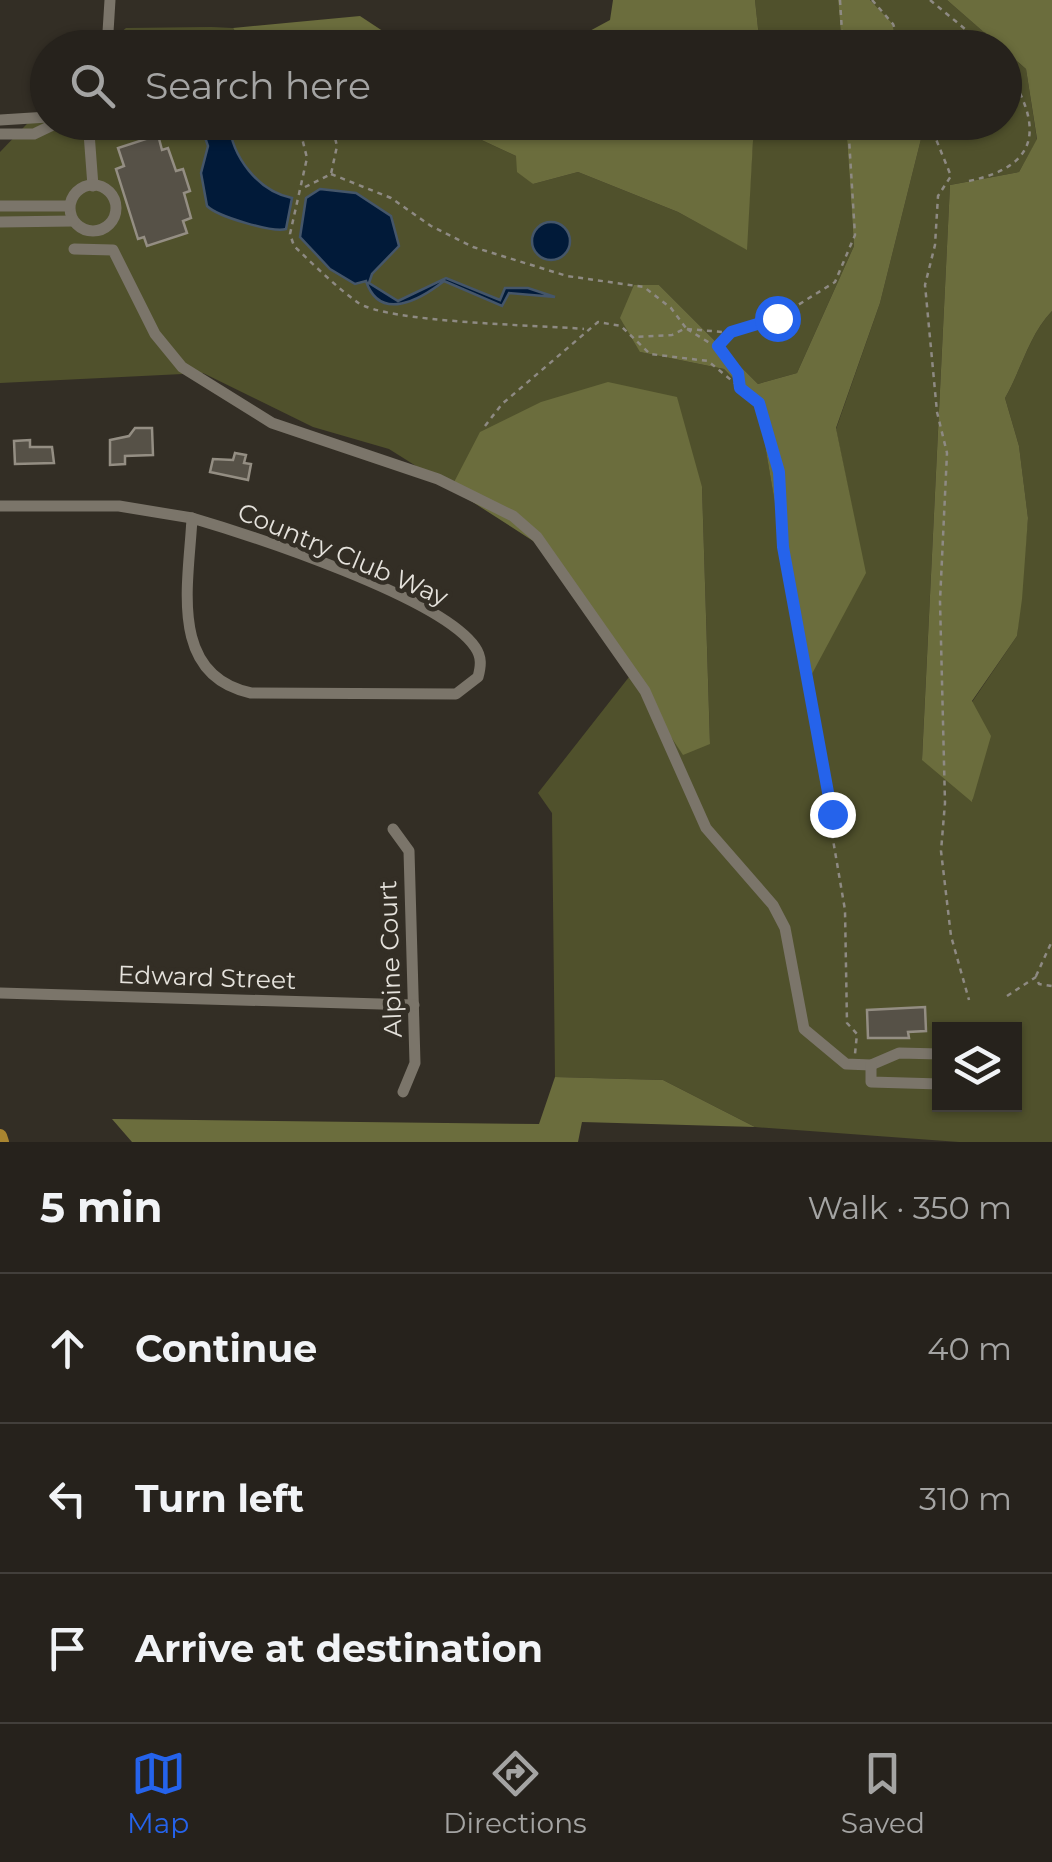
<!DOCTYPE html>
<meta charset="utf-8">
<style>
body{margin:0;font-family:Montserrat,sans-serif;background:#2e2a25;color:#f1f3f6}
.controls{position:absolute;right:30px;bottom:30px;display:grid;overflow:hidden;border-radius:0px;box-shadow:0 2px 8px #0004}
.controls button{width:90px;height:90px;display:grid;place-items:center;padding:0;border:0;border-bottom:2px solid #423f3b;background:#26221c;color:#f1f3f6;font:50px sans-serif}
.stop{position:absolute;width:30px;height:30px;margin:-22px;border:8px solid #2563eb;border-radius:50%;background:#fff}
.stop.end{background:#2563eb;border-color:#fff;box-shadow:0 2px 10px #0008}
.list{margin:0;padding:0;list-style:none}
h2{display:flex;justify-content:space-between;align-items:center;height:130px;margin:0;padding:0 40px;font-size:42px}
h2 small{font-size:32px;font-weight:400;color:#a4a4a3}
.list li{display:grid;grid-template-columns:65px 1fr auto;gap:30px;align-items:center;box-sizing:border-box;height:150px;padding:0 40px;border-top:2px solid #423f3b}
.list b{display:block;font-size:38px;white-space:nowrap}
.list em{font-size:32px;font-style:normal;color:#a4a4a3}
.icon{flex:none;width:55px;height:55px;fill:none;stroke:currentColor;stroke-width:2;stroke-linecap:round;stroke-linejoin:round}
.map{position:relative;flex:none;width:1052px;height:1142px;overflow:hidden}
.search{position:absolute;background:#26221c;box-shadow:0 2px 8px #0004;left:30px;right:30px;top:30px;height:110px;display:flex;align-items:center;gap:25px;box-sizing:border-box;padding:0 35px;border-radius:55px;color:#a4a4a3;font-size:38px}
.sheet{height:580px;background:#26221c}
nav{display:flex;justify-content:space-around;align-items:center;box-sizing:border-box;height:140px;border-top:2px solid #423f3b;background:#26221c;font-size:28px;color:#a4a4a3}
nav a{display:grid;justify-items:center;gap:5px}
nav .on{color:#2563eb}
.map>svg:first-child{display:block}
</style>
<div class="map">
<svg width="1052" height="1142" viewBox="0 0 1052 1142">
<rect width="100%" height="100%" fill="#332e25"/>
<!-- green -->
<g fill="#50512c" fill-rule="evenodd">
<polygon points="755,0 838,0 842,47 760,47"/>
<polygon points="870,0 947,0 1001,47 898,47 892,23"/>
<polygon points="211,27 233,28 246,47 286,43 293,47 102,48 126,28"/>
<path d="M1005 51 1026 69 1037 140 1019 172 950 185 922 759 973 801 972 702 1017 636 1028 518 1019 446 1005 398C1022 368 1029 335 1052 311V1142H959L755 1127 663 1080 555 1077 552 813 538 793 629 677 710 743 702 487 451 488 389 449 313 427 203 373 0 383V152L47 103 48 122H409L438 136 464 123 473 136 516 156 533 184 578 172 678 212 746 249 754 123H846L854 246 797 373 758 384 659 285 640 352 724 369 758 404 806 683 865 573 836 429 880 303 921 139 917 123 1004 122ZM940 1030H1014V1104H940Z"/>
</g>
<!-- forest -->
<g fill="#6b6d3d">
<polygon points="613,0 755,0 760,47 560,47 610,20"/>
<polygon points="838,0 870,0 892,23 898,47 842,47"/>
<path d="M947 0H1052V311C1029 335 1022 368 1005 398L1019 446 1028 518 1022 599 1017 636 972 701 991 736 972 802 922 760 950 185 1019 172 1037 139 1026 69Z"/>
<polygon points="360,16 407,47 293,48 286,43 246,47 233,28"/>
<polygon points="409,123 754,123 747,250 678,212 578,172 533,184 517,172 516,156 473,136 464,123 438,136"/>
<polygon points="846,123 917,123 921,139 880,303 836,428 866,573 806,685 758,404 724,369 640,352 620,318 634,285 659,285 758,384 797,373 854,246"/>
<polygon points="608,382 677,397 702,487 710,744 683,755 547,550 451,488 480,432 541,402"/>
<polygon points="555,1077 663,1080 755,1127 582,1122 578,1142 132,1142 112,1119 539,1124"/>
</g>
<!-- water -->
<g fill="#011a39" stroke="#45566a" stroke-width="2.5">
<path d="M200 123H229C232 157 258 191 292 198L286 229C274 233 218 217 207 206L201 173 208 146Z"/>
<path d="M320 189 356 193 391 216 399 246 372 274 369 283 398 301 446 278 500 300 505 288H528L555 297 509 293 502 306 444 281C421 299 380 323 366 281L355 284 330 269 300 237 306 198Z"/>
<circle cx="551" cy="241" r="19"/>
</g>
<!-- building -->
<g fill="#565147" stroke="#948e83" stroke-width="2.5">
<polygon points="158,135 162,150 168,148 176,171 183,169 190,191 184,193 191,218 183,221 187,233 147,246 144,237 138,239 116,169 124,166 118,148"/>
<polygon points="135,428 152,428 153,455 125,456 125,464 110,465 110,440 129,436"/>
<polygon points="30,440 30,447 52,447 54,463 15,464 14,441"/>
<polygon points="235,453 246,455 244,463 251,464 248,480 210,472 213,459 233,460"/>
<polygon points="925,1007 926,1031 908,1032 909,1038 868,1038 867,1010"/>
</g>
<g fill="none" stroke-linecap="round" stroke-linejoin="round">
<!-- path -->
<g stroke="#8e8a83" stroke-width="2.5" stroke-dasharray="5 5" stroke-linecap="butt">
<polyline points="840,0 843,48"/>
<polyline points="872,0 893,24 902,48"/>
<polyline points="930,0 988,48"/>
<path d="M298 122 307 158 290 234 294 246C314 265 335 286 357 302 385 323 542 325 584 329"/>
<polyline points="929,122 951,176 938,196 935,245 925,285 937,412 947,453 940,601 945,803 941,851 951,936 969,1000"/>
<polyline points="331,174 391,198 431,226 473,247 567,276 644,287 671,308 686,328 672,335 635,337"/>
<path d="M969 181C1045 165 1041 122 1004 65"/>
<polyline points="305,187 331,174 337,146 331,122"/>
<polygon points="687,329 723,332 722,340 713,345"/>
<polyline points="740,386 738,373 718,346 722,340 731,332 777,318 835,282 855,235 848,122"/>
<polyline points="485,426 502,404 598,322 621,326 650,354 708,361 759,403 765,416 779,472 783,547 845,910 847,1023 857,1034 855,1054"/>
<polyline points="1036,976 1052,941"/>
<polyline points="1007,996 1036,977 1039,984 1052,986"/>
</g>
<!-- minor -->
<g stroke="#7b756a" stroke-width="11">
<polyline points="107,48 110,0"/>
<polyline points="0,120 48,117"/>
<polyline points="79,122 89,133 93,186"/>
<polyline points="0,134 34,134 59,122"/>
<circle cx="93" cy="208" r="23"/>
<polyline points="0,206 69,206"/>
<polyline points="0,222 73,221"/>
<polyline points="74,249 113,250 155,334 182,367 272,423 438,479 513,516 537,537 645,691 706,828 773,905 785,928 804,1029 846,1064 871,1065 899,1053 940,1054"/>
<polyline points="0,506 119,506 192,518"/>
<path d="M192 518C253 536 441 597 475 647 482 657 481 666 478 677L456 694 251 693C167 675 189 582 192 518Z"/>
<polyline points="393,829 409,851 415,1063 403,1092"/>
<polyline points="0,993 414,1005"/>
<polyline points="871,1065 871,1082 940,1084"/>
</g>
<!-- major -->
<polyline stroke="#a98530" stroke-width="14" points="0,1136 2,1142"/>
</g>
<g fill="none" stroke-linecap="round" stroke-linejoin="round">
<!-- route -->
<polyline stroke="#2563eb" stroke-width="12" points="777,318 731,332 718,346 738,373 740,388 759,403 779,472 783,547 832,814"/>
</g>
<g text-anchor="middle" stroke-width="9" stroke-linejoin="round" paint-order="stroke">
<!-- street labels -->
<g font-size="25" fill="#e5e2dc" stroke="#332e25">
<text transform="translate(343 554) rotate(23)" y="9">Country Club Way</text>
<text transform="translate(390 959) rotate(-92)" y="9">Alpine Court</text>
<text transform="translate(207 977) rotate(2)" y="9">Edward Street</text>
</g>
</g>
</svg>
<div class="controls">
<button><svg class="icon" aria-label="layers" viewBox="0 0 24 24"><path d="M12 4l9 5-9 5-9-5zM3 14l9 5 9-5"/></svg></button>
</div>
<div class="stop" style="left:777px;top:318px"></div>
<div class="stop end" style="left:832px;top:814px"></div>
<div class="search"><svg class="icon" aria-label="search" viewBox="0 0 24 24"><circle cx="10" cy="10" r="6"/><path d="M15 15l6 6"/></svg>Search here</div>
</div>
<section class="sheet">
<h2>5 min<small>Walk · 350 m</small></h2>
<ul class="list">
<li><svg class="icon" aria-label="ahead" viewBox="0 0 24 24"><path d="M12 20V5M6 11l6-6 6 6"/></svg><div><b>Continue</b></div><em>40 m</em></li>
<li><svg class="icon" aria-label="left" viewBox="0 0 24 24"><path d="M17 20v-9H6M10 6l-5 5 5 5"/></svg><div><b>Turn left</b></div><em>310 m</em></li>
<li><svg class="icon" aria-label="arrive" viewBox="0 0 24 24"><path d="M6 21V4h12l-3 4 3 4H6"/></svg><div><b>Arrive at destination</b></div></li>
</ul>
</section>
<nav>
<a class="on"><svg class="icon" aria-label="map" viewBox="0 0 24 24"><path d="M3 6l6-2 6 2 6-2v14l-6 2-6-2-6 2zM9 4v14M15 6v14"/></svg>Map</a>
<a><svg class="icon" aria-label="directions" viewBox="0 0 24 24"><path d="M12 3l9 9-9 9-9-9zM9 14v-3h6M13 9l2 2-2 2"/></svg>Directions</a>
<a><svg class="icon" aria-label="saved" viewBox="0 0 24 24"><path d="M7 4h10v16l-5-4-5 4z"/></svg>Saved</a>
</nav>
